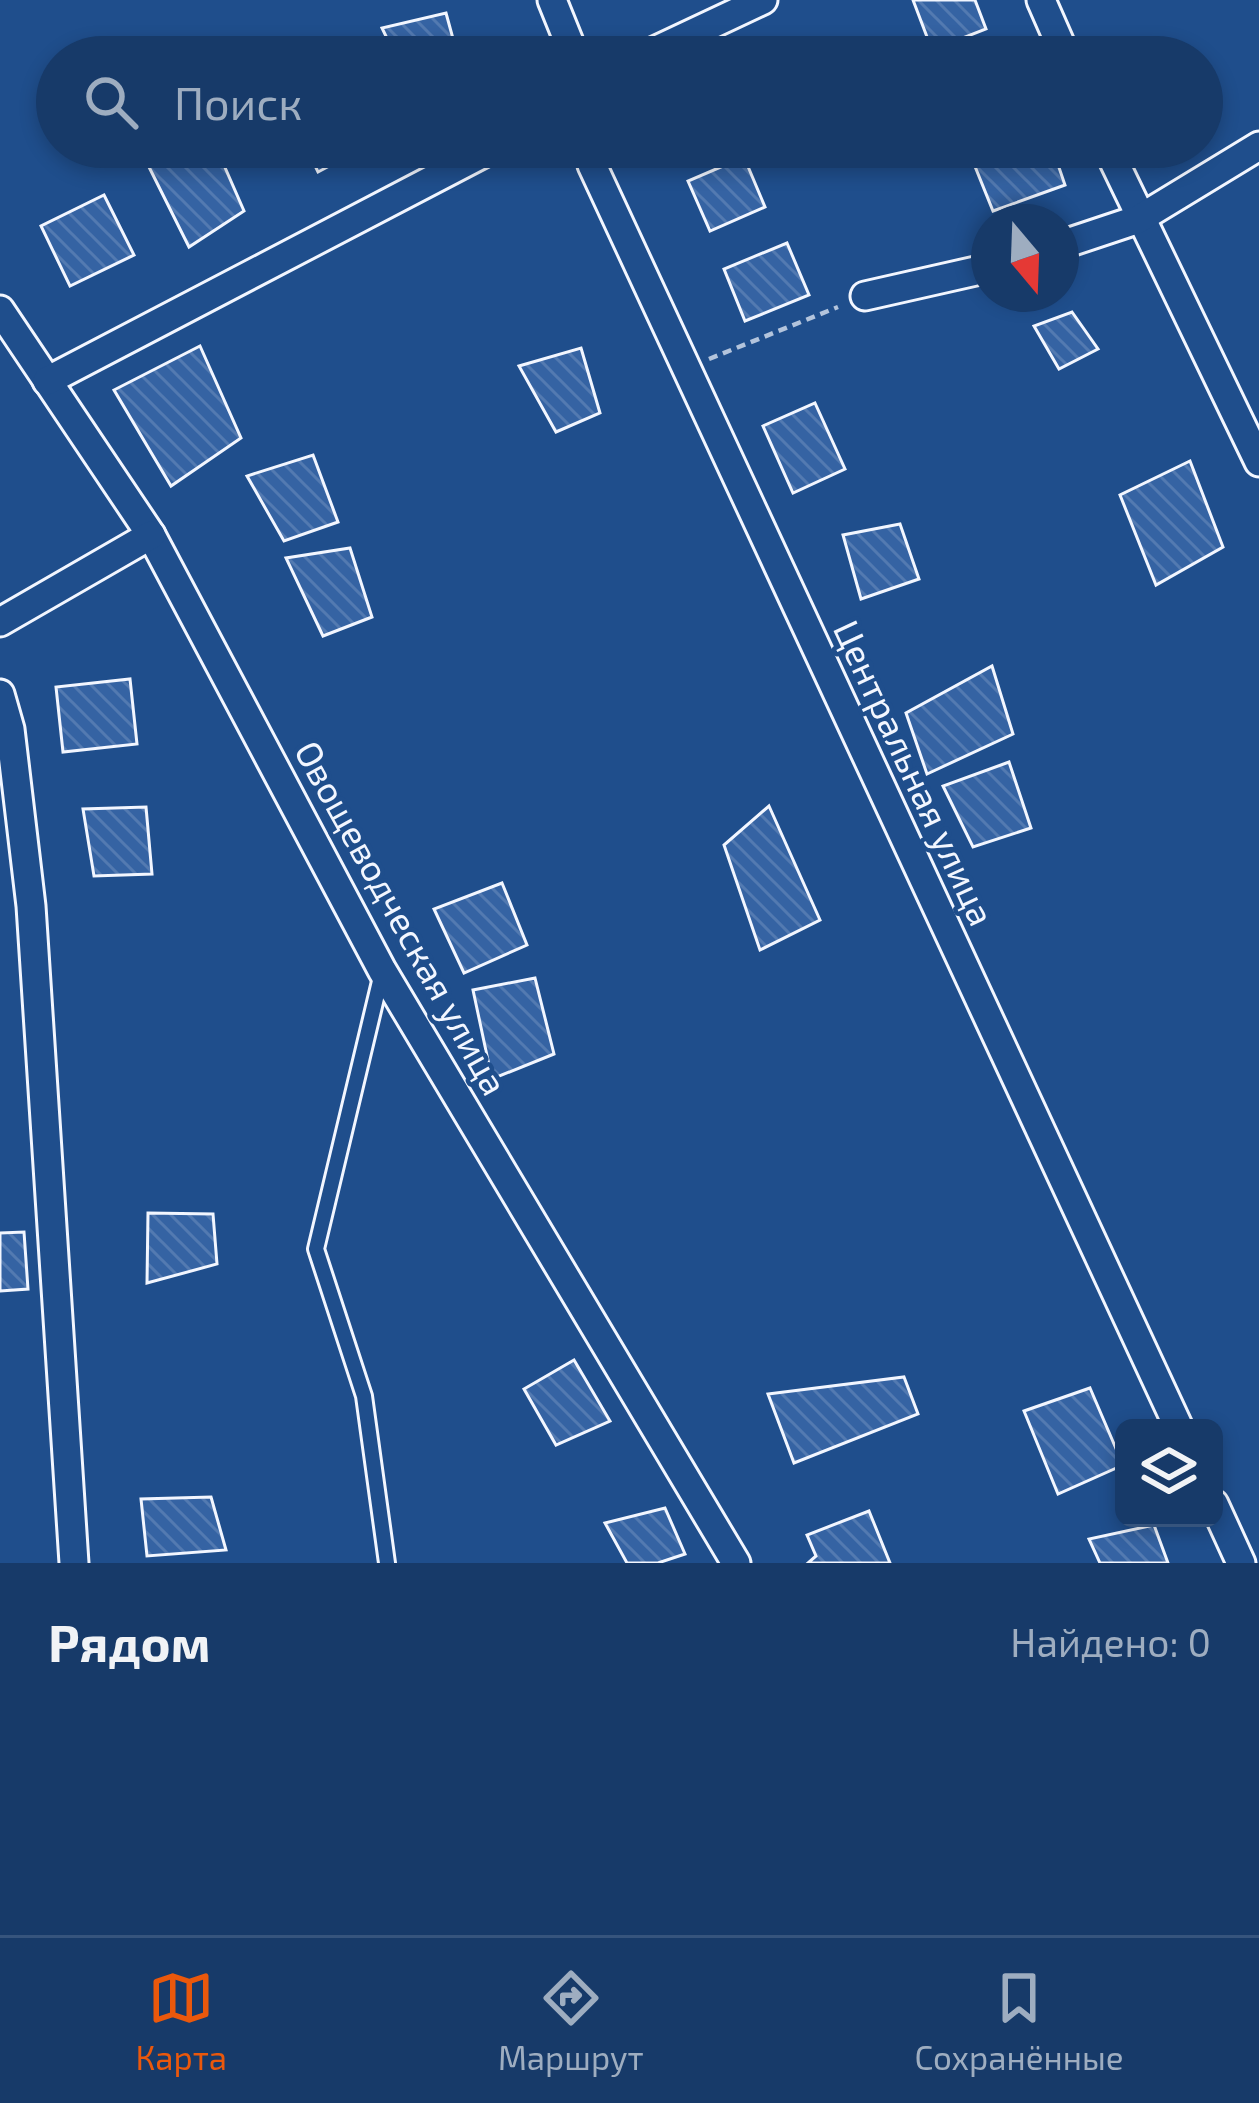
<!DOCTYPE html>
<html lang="ru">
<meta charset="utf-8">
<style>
body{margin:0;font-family:"Exo 2",sans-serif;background:#20416f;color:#f1f3f6}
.controls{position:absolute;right:36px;bottom:36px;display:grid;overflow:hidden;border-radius:18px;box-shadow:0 6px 18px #0003}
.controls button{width:108px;height:108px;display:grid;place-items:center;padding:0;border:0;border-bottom:3px solid #36547d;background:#173a69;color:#f1f3f6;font:60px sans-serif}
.compass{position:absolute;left:971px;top:204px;width:108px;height:108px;border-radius:50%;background:#173a69;box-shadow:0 6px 18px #0003;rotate:161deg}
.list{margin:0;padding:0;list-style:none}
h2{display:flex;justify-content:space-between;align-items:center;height:156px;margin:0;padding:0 48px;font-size:51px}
h2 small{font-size:39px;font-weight:400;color:#9eadc0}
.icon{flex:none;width:66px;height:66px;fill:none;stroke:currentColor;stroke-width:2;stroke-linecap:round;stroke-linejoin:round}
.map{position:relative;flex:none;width:1259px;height:1563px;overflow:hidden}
.search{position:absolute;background:#173a69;box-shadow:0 6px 18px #0003;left:36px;right:36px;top:36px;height:132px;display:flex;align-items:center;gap:30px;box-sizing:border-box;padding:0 42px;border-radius:66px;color:#9eadc0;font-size:45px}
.sheet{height:372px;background:#173a69}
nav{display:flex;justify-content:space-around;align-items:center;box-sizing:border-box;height:168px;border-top:3px solid #36547d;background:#173a69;font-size:33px;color:#9eadc0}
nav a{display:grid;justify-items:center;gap:6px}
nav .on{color:#ea580c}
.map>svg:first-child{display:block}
</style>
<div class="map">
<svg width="1259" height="1563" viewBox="0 0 1259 1563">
<defs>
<pattern id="building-back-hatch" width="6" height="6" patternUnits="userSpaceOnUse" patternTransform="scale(3)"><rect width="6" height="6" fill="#3563a3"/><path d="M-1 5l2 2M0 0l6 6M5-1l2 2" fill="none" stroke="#537ab1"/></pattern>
</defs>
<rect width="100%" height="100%" fill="#1f4e8c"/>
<!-- building -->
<g fill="url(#building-back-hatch)" stroke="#f2f6ff" stroke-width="3">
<polygon points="913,0 975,0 986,29 932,50"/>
<polygon points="446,13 458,57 396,57 382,28"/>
<polygon points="193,147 216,147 244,211 189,247 147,163"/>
<polygon points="306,147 365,147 318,172"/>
<polygon points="988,147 1052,147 1065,185 993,211 970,154"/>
<polygon points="744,157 765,207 710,231 688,181"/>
<polygon points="104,195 134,255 70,286 41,226"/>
<polygon points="787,243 809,295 745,321 724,269"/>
<polygon points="1072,312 1098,349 1059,369 1034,326"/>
<polygon points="200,346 241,438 171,486 114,390"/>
<polygon points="581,348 600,413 556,432 519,366"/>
<polygon points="815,403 845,469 793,493 763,426"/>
<polygon points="313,455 338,522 284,541 247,476"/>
<polygon points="1190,461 1223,547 1156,585 1120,495"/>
<polygon points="900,524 919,579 861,599 843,535"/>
<polygon points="350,548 372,617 323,636 286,558"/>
<polygon points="992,666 1013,734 927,774 906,713"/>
<polygon points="130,679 137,744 63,752 56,687"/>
<polygon points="1009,762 1031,828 973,847 943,786"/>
<polygon points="769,806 820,920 760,950 724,845"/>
<polygon points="146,807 152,874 94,876 83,809"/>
<polygon points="502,883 527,945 464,973 434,909"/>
<polygon points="535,978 554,1054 492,1079 473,990"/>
<polygon points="148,1213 213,1214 217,1264 147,1283"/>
<polygon points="24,1232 28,1289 0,1291 0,1233"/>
<polygon points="574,1360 610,1421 556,1445 524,1389"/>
<polygon points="904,1377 918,1414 794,1463 768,1394"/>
<polygon points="1090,1388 1123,1465 1058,1494 1024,1411"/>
<polygon points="211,1497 226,1550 147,1556 141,1499"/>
<polygon points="665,1508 685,1554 658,1563 627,1563 605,1523"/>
<polygon points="869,1511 890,1563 808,1563 816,1556 807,1535"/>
<polygon points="1154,1525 1168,1563 1100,1563 1089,1539"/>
</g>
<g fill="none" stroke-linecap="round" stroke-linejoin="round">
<defs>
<polyline id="service" points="382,973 316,1249 364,1396 387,1563"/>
<g id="minor">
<polyline points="552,0 575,57"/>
<polyline points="1041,0 1066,57"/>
<polyline points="642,57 763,0"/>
<polyline points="592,147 592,165 1179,1428"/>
<polyline points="1107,147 1259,462"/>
<polyline points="1061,245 1139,219 1259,146"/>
<polyline points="865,296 989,268"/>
<polyline points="0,310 151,535 382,970 736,1563"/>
<polyline points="47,381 495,147"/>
<polyline points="0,622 151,535"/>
<polyline points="0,694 10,729 31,906 74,1563"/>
<polyline points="1214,1504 1241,1563"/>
</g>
</defs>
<!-- service casing -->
<use href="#service" stroke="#f2f6ff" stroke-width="20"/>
<!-- minor casing -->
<use href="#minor" stroke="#f2f6ff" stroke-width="33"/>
<!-- path -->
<polyline stroke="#b3c4dc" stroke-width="4.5" stroke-dasharray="9 6" stroke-linecap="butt" points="709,359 838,307"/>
<!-- service -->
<use href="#service" stroke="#1f4e8c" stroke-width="14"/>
<!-- minor -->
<use href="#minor" stroke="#1f4e8c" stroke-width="27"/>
</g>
<g text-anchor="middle" stroke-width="9" stroke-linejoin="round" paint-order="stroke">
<!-- street labels -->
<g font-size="36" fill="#f2f6ff" stroke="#1f4e8c">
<text transform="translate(914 773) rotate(65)" y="13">Центральная улица</text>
<text transform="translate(401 918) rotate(61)" y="13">Овощеводческая улица</text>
</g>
</g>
</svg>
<div class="controls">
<button><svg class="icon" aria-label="layers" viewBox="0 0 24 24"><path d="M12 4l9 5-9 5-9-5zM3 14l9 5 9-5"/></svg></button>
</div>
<svg class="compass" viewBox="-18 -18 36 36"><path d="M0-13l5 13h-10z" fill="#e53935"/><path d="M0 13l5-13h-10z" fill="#9eadc0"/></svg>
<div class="search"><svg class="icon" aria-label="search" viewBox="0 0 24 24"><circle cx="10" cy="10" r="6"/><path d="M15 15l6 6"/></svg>Поиск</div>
</div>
<section class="sheet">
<h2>Рядом<small>Найдено: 0</small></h2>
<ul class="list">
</ul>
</section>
<nav>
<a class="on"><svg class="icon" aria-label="map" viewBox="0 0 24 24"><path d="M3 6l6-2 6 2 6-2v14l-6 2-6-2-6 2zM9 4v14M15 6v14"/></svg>Карта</a>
<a><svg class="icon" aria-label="directions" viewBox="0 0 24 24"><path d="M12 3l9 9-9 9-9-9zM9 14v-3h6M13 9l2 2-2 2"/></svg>Маршрут</a>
<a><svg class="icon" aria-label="saved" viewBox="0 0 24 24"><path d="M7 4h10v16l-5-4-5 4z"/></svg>Сохранённые</a>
</nav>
